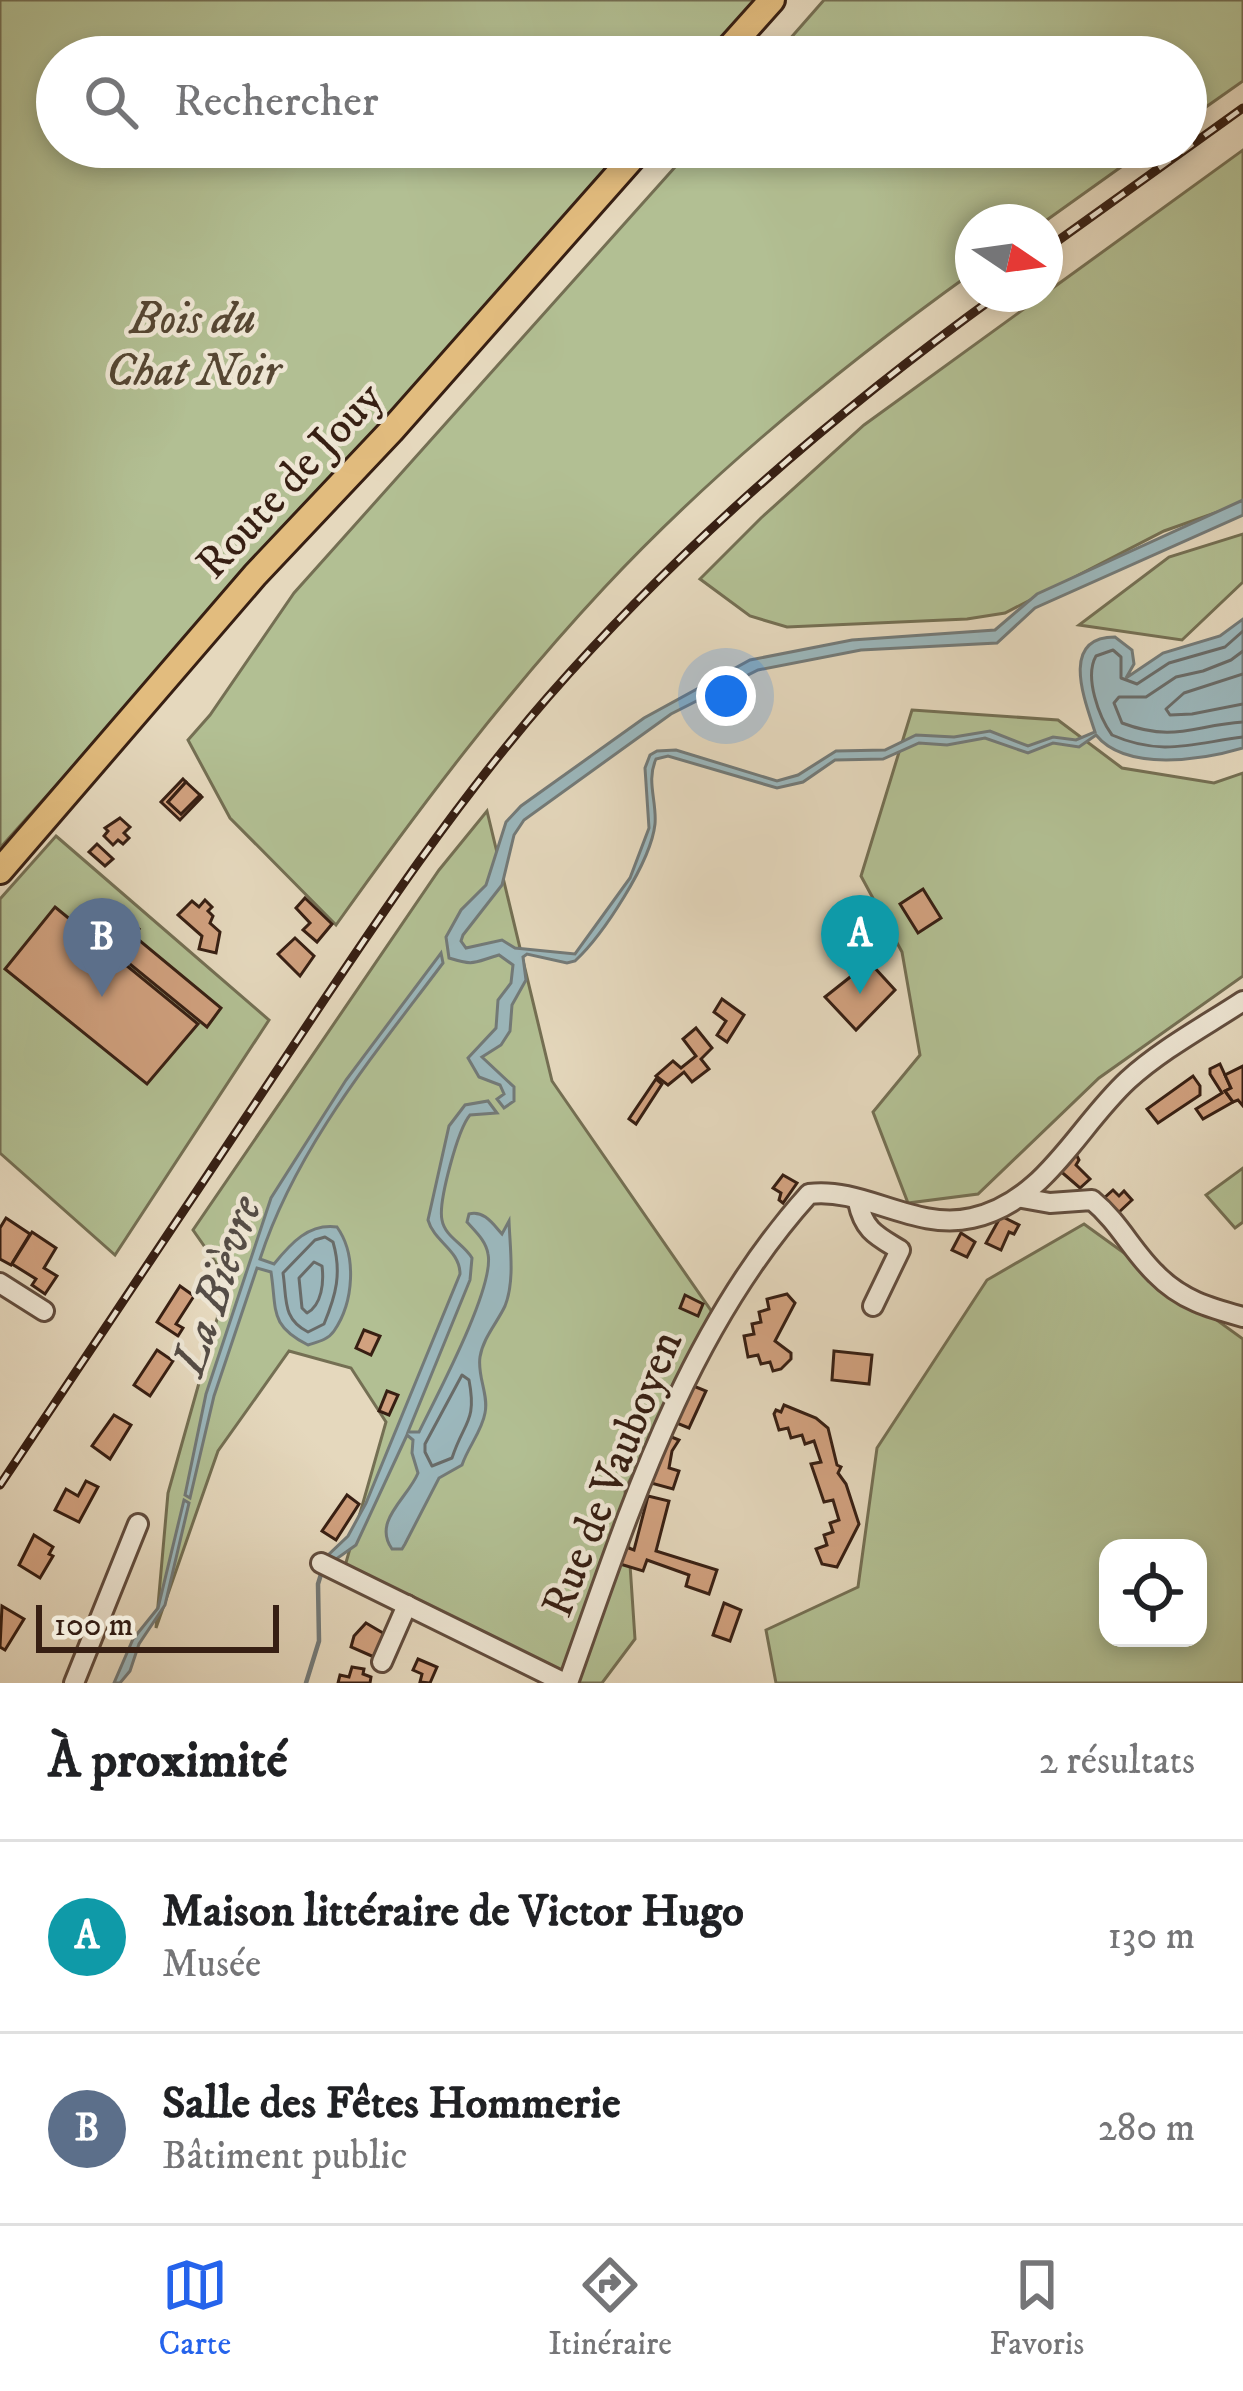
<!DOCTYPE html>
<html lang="fr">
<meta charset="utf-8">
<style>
body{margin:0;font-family:"IM FELL DW Pica",serif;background:#f2f2f2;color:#202124}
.controls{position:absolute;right:36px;bottom:36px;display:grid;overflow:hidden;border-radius:24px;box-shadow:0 6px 18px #0003}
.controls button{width:108px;height:108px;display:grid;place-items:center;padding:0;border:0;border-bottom:3px solid #e0e0e0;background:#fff;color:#202124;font:60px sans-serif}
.compass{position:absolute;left:955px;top:204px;width:108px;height:108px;border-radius:50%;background:#fff;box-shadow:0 6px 18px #0003;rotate:103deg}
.scale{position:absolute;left:36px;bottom:30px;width:243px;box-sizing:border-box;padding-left:12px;border:6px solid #371f13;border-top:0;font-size:33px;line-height:42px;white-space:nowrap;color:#371f13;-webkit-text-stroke:9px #eee6d4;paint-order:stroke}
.you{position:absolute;left:726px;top:696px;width:42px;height:42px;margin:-30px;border:9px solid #fff;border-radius:50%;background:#1a73e8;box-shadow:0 0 0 18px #1a73e833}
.badge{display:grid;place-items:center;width:78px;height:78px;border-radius:50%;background:#2563eb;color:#fff;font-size:39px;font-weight:700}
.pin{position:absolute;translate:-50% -99px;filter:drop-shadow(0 3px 6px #0008)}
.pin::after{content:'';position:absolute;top:63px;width:42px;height:36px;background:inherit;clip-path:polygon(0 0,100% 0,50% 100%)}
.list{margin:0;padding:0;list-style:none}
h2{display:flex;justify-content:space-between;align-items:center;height:156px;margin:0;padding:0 48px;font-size:51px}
h2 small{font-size:39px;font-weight:400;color:#757577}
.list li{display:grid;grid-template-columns:78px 1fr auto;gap:36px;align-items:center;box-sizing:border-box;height:192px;padding:0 48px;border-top:3px solid #e0e0e0}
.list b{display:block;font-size:45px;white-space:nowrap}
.list p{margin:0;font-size:39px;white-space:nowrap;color:#757577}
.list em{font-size:39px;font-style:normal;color:#757577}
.icon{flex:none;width:66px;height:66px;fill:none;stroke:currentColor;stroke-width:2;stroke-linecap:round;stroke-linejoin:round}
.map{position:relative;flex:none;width:1243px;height:1683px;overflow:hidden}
.search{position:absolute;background:#fff;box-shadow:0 6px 18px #0003;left:36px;right:36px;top:36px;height:132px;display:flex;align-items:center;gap:30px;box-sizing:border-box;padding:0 42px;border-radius:66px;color:#757577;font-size:45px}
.sheet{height:540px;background:#fff}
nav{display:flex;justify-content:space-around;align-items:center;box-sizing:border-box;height:168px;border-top:3px solid #e0e0e0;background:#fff;font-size:33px;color:#757577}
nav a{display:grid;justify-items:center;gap:6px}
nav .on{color:#2563eb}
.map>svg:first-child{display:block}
</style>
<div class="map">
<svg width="1243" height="1683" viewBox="0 0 1243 1683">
<rect width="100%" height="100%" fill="#e5d8bd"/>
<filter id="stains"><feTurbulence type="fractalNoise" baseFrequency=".00167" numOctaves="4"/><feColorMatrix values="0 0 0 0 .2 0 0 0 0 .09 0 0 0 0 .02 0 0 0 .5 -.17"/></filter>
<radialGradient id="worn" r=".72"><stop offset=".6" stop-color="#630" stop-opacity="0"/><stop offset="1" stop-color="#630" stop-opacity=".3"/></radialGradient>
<!-- green -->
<g fill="#b2bf93" stroke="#746f53" stroke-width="3" fill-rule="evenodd">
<polygon points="0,0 760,0 709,57 57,57 57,147 628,147 0,848"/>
<polygon points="824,0 1243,0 1243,81 1186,121 1186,57 774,57"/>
<path d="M693 147H1149L1044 222H973V272C842 366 714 470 604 588 506 693 420 807 336 925L230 818 188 740 210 715 294 593Z"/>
<polygon points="1243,150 1243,503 1164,531 1005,613 967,619 787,627 750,616 700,579 761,518 864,425"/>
<polygon points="1243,534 1243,582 1182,640 1079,625 1169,557"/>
<polygon points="912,710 1058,720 1122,768 1214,783 1243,773 1243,976 1099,1078 978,1194 908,1203 873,1112 920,1055 902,952 861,876"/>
<polygon points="487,811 552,1081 712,1312 625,1490 635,1639 602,1683 562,1683 345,1566 386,1422 351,1368 289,1351 218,1451 156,1628 168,1493 228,1280 193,1230 439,870"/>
<polygon points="56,836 269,1020 115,1255 0,1153 0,899"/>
<polygon points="1243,1168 1243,1222 1235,1228 1206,1195"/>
<path d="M1084 1224 1243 1339V1683H776L766 1630 858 1587 877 1448 987 1280ZM1108 1548H1198V1638H1108Z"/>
</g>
<!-- water -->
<g fill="#9bb7bc" stroke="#737a78" stroke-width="3">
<path d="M1243 500V515L1035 608 997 643 861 650 758 670 671 714 524 820 514 835 502 885 463 935 461 941 466 948 502 940 515 948 575 954 630 878 649 828 645 768 650 755 657 751 676 750 777 781 798 775 836 751 885 750 916 735 954 737 990 731 1028 746 1053 737 1076 740 1095 732C1085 701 1059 637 1115 637L1132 650 1134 664 1126 678 1163 653 1220 636 1243 619V748C1203 760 1126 772 1096 735L1079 747 1053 743 1028 753 985 738 947 745 919 743 883 759 835 760 803 782 777 788 668 756 656 759C646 781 657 801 655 824 651 862 603 935 575 961L567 963 527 954 523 957 526 980 512 1005 510 1031 501 1045 482 1057 514 1087V1101L504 1108 497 1099 504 1094 500 1085 479 1077 468 1058 496 1028 498 1000 511 983 513 965 499 955C472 963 475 966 449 958L446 937 461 910 486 885 506 822 521 806 644 718 750 660 852 640 995 630 1037 594Z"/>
<path d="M441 953 443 963C374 1055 296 1148 260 1259L274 1264C291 1243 309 1223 337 1227 357 1255 354 1302 334 1331 328 1340 317 1342 308 1345 269 1325 277 1311 271 1272L257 1268 214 1396 190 1498 185 1495 206 1394 271 1198 346 1080Z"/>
<path d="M488 1101 497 1113 470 1115C458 1129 438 1202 442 1220 445 1237 464 1244 472 1258L470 1280 408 1432H419C436 1397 495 1287 488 1254 486 1241 476 1232 467 1222L469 1214C484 1210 493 1224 502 1234L509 1221C510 1248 515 1281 505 1306 497 1323 483 1338 480 1357 477 1376 489 1395 485 1413 482 1431 468 1447 462 1465L439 1478 405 1544 402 1549H392C372 1521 408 1498 418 1473L412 1453 413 1440 407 1435 356 1545 332 1562 325 1558 348 1536 366 1503 460 1274C460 1250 434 1242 428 1220L449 1126 465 1105Z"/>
<polygon points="184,1500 189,1503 165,1605 139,1644 130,1671 120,1683 114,1683 133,1639 158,1608"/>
</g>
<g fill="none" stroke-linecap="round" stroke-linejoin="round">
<!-- shore -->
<g stroke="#696b68" stroke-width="3">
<path d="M1243 631 1225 647 1169 663 1137 684 1121 678V657L1113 650 1096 656C1084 677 1099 717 1112 735 1162 757 1194 743 1243 737"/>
<path d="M1243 651 1231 660 1203 671 1176 677 1146 697H1119L1114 703 1122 723C1175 743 1194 725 1243 722"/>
<polyline points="1243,674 1184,693 1166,709 1170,715 1192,714 1243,704"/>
<path d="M325 1237 333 1242C342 1273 336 1295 324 1324L308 1332C282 1319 287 1299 283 1273L315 1240Z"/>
<path d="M314 1262 322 1266C324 1282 322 1305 307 1313L302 1308 299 1278Z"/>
<path d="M462 1375 469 1380C477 1422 464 1421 452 1458L432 1466 425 1452V1444Z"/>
</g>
<!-- stream -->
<polyline stroke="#737a78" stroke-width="4.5" points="306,1683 319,1641 318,1584 322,1571"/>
</g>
<!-- building -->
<g fill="#d1a17f" stroke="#371f13" stroke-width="3">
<polygon points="183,779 186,782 168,802 181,814 200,795 202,797 180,820 161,802"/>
<polygon points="186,782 200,795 181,814 168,802"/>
<polygon points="120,818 130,827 124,833 129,838 123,844 118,840 113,845 104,836 108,831 105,828"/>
<polygon points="97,844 113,859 105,866 89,852"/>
<polygon points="923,889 941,918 918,933 900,904"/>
<polygon points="305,898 332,924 317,942 303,930 310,923 296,908"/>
<polygon points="205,900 212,907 208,911 213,916 210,923 220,932 216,953 199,949 202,936 178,915 192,901 199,907"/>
<polygon points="55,907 198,1024 147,1084 5,969"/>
<polygon points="119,913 139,929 134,936 221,1008 207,1027 98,938"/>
<polygon points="295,938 314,956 300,976 278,954"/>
<polygon points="862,954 895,990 856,1030 825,997 854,974 847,967"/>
<polygon points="722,999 744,1015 727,1042 717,1035 726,1021 714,1012"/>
<polygon points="696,1028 712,1048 701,1059 709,1069 692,1082 684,1072 668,1085 656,1076 673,1061 681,1068 696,1056 683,1039"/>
<polygon points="1220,1064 1231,1088 1225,1091 1233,1102 1203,1119 1196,1109 1222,1093 1210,1074 1210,1069"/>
<polygon points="1243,1066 1243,1106 1238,1100 1233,1102 1225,1091 1231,1088 1225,1075"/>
<polygon points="1193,1076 1200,1086 1200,1095 1158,1123 1147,1109"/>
<polygon points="656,1079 662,1084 636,1124 629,1119"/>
<polygon points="1074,1150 1079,1160 1076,1165 1090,1179 1080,1188 1058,1169"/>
<polygon points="783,1175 797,1183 783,1203 779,1200 781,1193 773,1188"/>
<polygon points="1113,1190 1119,1196 1124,1191 1132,1200 1117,1214 1103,1199"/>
<polygon points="1001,1216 1019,1225 1014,1234 1009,1232 1001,1250 986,1243"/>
<polygon points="6,1218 30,1234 11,1265 0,1259 0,1228"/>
<polygon points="32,1232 56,1248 44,1268 57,1276 45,1294 32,1285 36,1279 12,1264"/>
<polygon points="961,1233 975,1242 967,1257 952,1250"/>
<polygon points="180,1286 194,1296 176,1324 183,1328 178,1336 157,1322"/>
<polygon points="787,1294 795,1303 775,1341 791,1353 791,1359 781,1369 773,1371 770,1362 761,1364 758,1355 748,1357 744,1336 754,1334 752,1324 761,1322 759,1312 769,1309 767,1299"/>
<polygon points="685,1295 703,1304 698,1316 680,1308"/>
<polygon points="364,1330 380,1336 371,1355 356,1348"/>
<polygon points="157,1350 173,1361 150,1396 134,1385"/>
<polygon points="834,1351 872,1355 869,1384 832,1380"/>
<polygon points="691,1385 706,1391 689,1428 674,1422"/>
<polygon points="387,1391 398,1395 389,1415 379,1411"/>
<polygon points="784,1405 816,1418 828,1428 837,1465 841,1467 838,1473 846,1484 859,1524 837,1567 822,1564 816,1549 827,1545 824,1535 833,1532 830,1523 839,1520 833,1500 824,1502 811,1464 821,1462 814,1441 805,1444 802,1435 791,1438 788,1428 779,1430 774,1414 776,1410 781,1412"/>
<polygon points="114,1415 131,1425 110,1459 92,1446"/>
<polygon points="669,1436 679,1440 672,1451 669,1468 679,1471 673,1489 651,1483"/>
<polygon points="86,1481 98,1487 79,1522 55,1510 66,1489 78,1496"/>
<polygon points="347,1495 359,1504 336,1540 322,1531"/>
<polygon points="648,1496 669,1501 656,1551 717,1570 709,1594 686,1586 689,1575 647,1560 643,1571 620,1564 626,1547 634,1550"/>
<polygon points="34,1535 53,1547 49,1554 53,1556 40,1578 19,1565"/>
<polygon points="724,1603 741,1610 730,1641 713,1635"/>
<polygon points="2,1606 24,1619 5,1650 0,1647"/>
<polygon points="366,1623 388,1636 374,1657 351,1647 354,1636"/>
<polygon points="418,1659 437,1667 430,1683 420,1682 422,1674 413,1670"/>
<polygon points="352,1667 364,1669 363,1674 371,1677 370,1683 338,1683 340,1675 349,1677"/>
</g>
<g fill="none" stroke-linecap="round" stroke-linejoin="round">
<defs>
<g id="minor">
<path d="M1022 1198 1050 1203 1092 1200C1119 1222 1132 1251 1156 1274 1181 1300 1210 1308 1243 1317"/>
<path d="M858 1202C864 1231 877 1236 900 1250L873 1306"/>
<polyline points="0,1283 44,1311"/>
<polyline points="321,1563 565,1683"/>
<polyline points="382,1662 407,1605"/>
<polyline points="74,1683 138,1524"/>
<path d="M568 1683C629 1512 685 1331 809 1194 864 1187 914 1231 972 1218 1045 1202 1077 1127 1128 1080 1162 1049 1205 1026 1243 1001"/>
</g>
<g id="major">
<polyline points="721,57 772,0"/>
<polyline points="0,871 255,575 391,431 642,147"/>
</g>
</defs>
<!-- minor casing -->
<use href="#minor" stroke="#624d3e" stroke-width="24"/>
<!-- major casing -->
<use href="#major" stroke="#371f13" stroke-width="30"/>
<!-- minor -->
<use href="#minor" stroke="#eee6d4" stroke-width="18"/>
<!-- major -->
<use href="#major" stroke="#e2bc7e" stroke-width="24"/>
<defs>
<g id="rail">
<polyline points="1045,250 1243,108"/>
<path d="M0 1485C91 1349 182 1214 272 1078 359 948 444 816 548 697 682 544 834 413 999 294"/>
</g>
</defs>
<!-- rail casing -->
<use href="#rail" stroke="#371f13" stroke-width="9"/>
<!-- rail -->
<use href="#rail" stroke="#eee6d4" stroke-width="4.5" stroke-dasharray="14" stroke-linecap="butt"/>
</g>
<g text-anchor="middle" stroke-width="9" stroke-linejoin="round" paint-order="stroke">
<!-- park labels -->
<g font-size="45" font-style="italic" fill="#564733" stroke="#eee6d4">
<text x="193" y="333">Bois du<tspan x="193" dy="52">Chat Noir</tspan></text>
</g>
<!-- street labels -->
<g font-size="45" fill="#371f13" stroke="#eee6d4">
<text transform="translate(288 479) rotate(-47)" y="16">Route de Jouy</text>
<text transform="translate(610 1473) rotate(-68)" y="16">Rue de Vauboyen</text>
</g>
<!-- water labels -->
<g font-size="48" font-style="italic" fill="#554d46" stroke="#eee6d4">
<text transform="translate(215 1285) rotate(-71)" y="17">La Bièvre</text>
</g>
</g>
<rect width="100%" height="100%" filter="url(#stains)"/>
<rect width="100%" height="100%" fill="url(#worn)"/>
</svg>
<div class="controls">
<button><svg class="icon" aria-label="locate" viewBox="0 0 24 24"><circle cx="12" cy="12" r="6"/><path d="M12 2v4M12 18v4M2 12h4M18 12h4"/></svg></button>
</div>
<svg class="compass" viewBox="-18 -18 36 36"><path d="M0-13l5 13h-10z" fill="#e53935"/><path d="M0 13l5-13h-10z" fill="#757577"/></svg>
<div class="scale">100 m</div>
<div class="you"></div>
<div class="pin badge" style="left:860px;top:994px;background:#0f9aa8">A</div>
<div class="pin badge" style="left:102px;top:997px;background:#5c6f8a">B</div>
<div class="search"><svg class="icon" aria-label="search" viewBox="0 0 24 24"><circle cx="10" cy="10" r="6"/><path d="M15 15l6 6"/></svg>Rechercher</div>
</div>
<section class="sheet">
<h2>À proximité<small>2 résultats</small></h2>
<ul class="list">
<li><span class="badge" style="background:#0f9aa8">A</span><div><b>Maison littéraire de Victor Hugo</b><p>Musée</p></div><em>130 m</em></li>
<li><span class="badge" style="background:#5c6f8a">B</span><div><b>Salle des Fêtes Hommerie</b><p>Bâtiment public</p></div><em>280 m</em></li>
</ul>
</section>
<nav>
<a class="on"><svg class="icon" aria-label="map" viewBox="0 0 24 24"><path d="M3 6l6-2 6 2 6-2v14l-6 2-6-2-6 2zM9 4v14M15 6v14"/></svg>Carte</a>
<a><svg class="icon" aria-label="directions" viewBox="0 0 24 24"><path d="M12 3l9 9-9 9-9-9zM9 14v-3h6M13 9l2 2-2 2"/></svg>Itinéraire</a>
<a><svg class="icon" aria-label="saved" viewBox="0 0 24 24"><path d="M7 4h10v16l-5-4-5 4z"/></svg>Favoris</a>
</nav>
